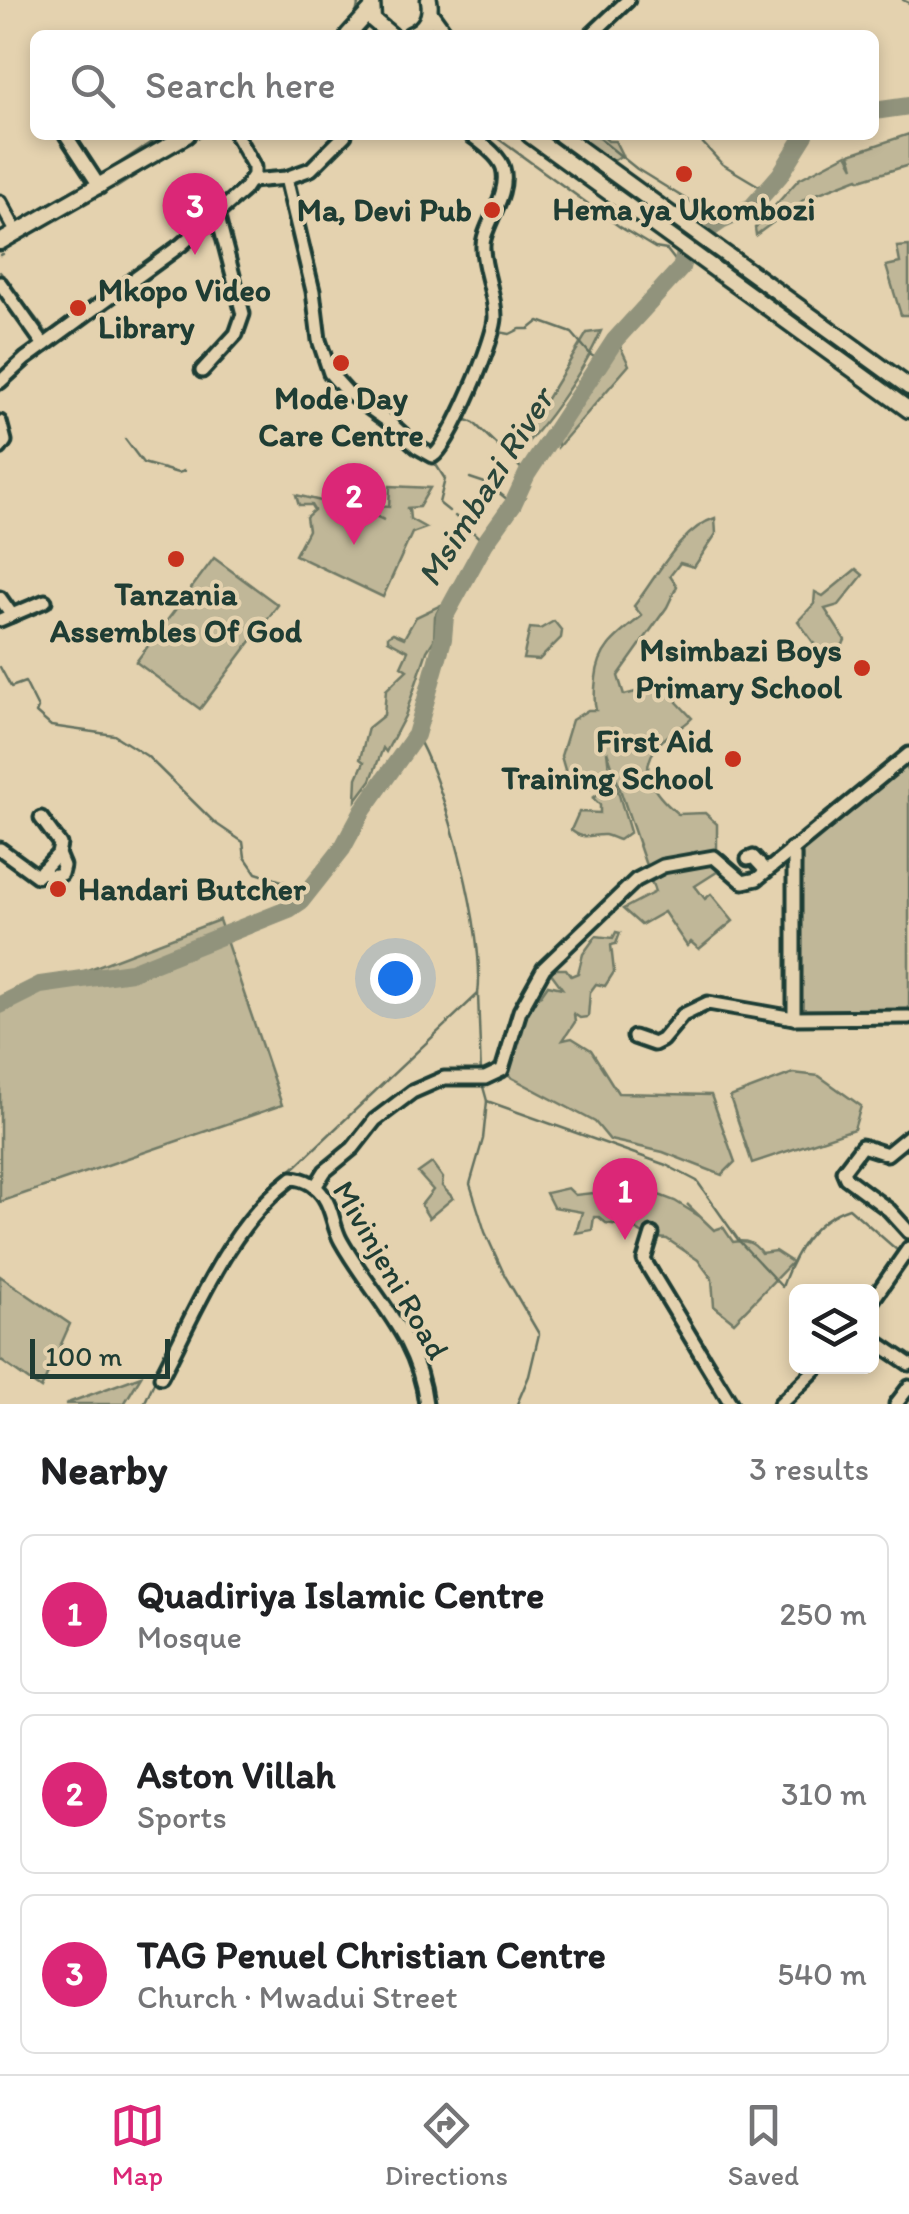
<!DOCTYPE html>
<meta charset="utf-8">
<style>
body{margin:0;font-family:Itim,sans-serif;background:#f2f2f2;color:#202124}
.controls{position:absolute;right:30px;bottom:30px;display:grid;overflow:hidden;border-radius:15px;box-shadow:0 5px 15px #0003}
.controls button{width:90px;height:90px;display:grid;place-items:center;padding:0;border:0;border-bottom:2px solid #e0e0e0;background:#fff;color:#202124;font:50px sans-serif}
.scale{position:absolute;left:30px;bottom:25px;width:140px;box-sizing:border-box;padding-left:10px;border:5px solid #1f3d34;border-top:0;font-size:28px;line-height:35px;white-space:nowrap;color:#1f3d34;-webkit-text-stroke:8px #e4d2af;paint-order:stroke}
.you{position:absolute;left:395px;top:978px;width:35px;height:35px;margin:-25px;border:8px solid #fff;border-radius:50%;background:#1a73e8;box-shadow:0 0 0 15px #1a73e833}
.badge{display:grid;place-items:center;width:65px;height:65px;border-radius:50%;background:#db2777;color:#fff;font-size:32px;font-weight:700}
.pin{position:absolute;translate:-50% -82px;filter:drop-shadow(0 2px 5px #0008)}
.pin::after{content:'';position:absolute;top:52px;width:35px;height:30px;background:inherit;clip-path:polygon(0 0,100% 0,50% 100%)}
.list{margin:0;padding:0;list-style:none}
h2{display:flex;justify-content:space-between;align-items:center;height:130px;margin:0;padding:0 40px;font-size:42px}
h2 small{font-size:32px;font-weight:400;color:#757577}
.list li{display:grid;grid-template-columns:65px 1fr auto;gap:30px;align-items:center;box-sizing:border-box;height:160px;margin:0 20px 20px;padding:0 20px;border:2px solid #e0e0e0;border-radius:15px}
.list b{display:block;font-size:38px;white-space:nowrap}
.list p{margin:0;font-size:32px;white-space:nowrap;color:#757577}
.list em{font-size:32px;font-style:normal;color:#757577}
.icon{flex:none;width:55px;height:55px;fill:none;stroke:currentColor;stroke-width:2;stroke-linecap:round;stroke-linejoin:round}
.map{position:relative;flex:none;width:909px;height:1404px;overflow:hidden}
.search{position:absolute;background:#fff;box-shadow:0 5px 15px #0003;left:30px;right:30px;top:30px;height:110px;display:flex;align-items:center;gap:25px;box-sizing:border-box;padding:0 35px;border-radius:15px;color:#757577;font-size:38px}
.sheet{height:670px;background:#fff}
nav{display:flex;justify-content:space-around;align-items:center;box-sizing:border-box;height:140px;border-top:2px solid #e0e0e0;background:#fff;font-size:28px;color:#757577}
nav a{display:grid;justify-items:center;gap:5px}
nav .on{color:#db2777}
.map>svg:first-child{display:block}
</style>
<div class="map">
<svg width="909" height="1404" viewBox="0 0 909 1404">
<rect width="100%" height="100%" fill="#e4d2af"/>
<filter id="ink" filterUnits="userSpaceOnUse"><feTurbulence type="fractalNoise" baseFrequency=".01" numOctaves="2"/><feDisplacementMap in="SourceGraphic" scale="20" xChannelSelector="R" yChannelSelector="G"/><feConvolveMatrix kernelMatrix="1 2 1 2 8 2 1 2 1" color-interpolation-filters="sRGB"/></filter>
<g filter="url(#ink)">
<!-- green -->
<g fill="#c0b798" stroke="#707a66" stroke-width="2.5">
<polygon points="909,134 909,165 860,180 858,178 806,198 756,235 755,228 799,179 847,154 854,167 850,154"/>
<polygon points="574,135 602,135 608,141 615,141 622,155 607,165"/>
<polygon points="909,246 909,315 901,315 886,266 900,263 897,247"/>
<path d="M601 331C584 371 545 426 514 457L510 454 517 440 507 434C527 425 528 412 545 402L587 333Z"/>
<polygon points="620,346 629,365 558,447 557,433 588,368"/>
<polygon points="390,486 430,488 419,507 406,508 409,509 410,519 426,528 412,533 383,597 295,555 308,530 306,517 314,510 311,505 299,505 296,495 321,501 326,493 384,520 353,504 389,507"/>
<path d="M715 518 716 534 694 567 680 563 670 576 677 586 667 607 618 676 624 695C645 690 656 684 678 690L677 702 692 718C683 728 670 732 661 742 634 770 654 794 678 814L705 813 717 824V867L720 870 695 886 705 899 711 894 733 921 699 949 691 942 687 946 664 912 641 925 623 909 655 892 607 751 609 769 560 780 565 770 561 756 572 720 588 710H596C593 699 595 690 596 678 599 647 618 635 642 616L634 606C656 578 680 529 715 518Z"/>
<polygon points="214,558 278,605 200,709 136,662"/>
<polygon points="856,569 863,575 839,605 825,609 845,640 841,649 820,652 798,621 814,604 815,592 823,596"/>
<polygon points="441,605 435,616 434,640 427,651 405,716 386,752 383,748 371,780 356,800 357,778 364,762 360,759 368,728 384,715 386,690 407,670 401,666 408,651 388,640 388,636 393,633 404,638 416,617"/>
<polygon points="554,621 562,631 561,638 539,660 523,659 530,628 540,629"/>
<polygon points="902,760 909,772 909,1019 794,1017 803,845"/>
<path d="M614 778 630 832 619 840C615 839 610 836 605 835 592 834 583 841 571 830L579 812 600 813V805L593 798 601 792 595 788 577 790V783Z"/>
<polygon points="219,920 282,1105 0,1202 0,1003"/>
<polygon points="616,932 620,933 616,944 611,945 614,972 605,986 596,984 590,992 588,1017 580,1018 574,1014 575,1022 563,1040 572,1038 591,1050 618,1093 711,1095 735,1162 722,1175 663,1152 610,1140 595,1122 505,1074 514,1058 523,1004 541,995 548,985 562,988 548,969 566,969 571,976 578,973 583,954 596,936 613,938"/>
<polygon points="793,1073 819,1076 861,1106 854,1129 752,1163 730,1097"/>
<polygon points="432,1163 443,1178 442,1186 453,1198 429,1218 421,1205 433,1190 418,1173"/>
<path d="M633 1185 675 1201 699 1216 687 1204 714 1230 723 1227 733 1242C746 1240 754 1242 761 1253L775 1251 792 1262 734 1322 714 1306 712 1279 698 1260 667 1239 648 1237 632 1227 606 1223 599 1217H594L592 1230 576 1233 582 1212 553 1207 546 1193 568 1188 575 1195 593 1193 609 1202 617 1192Z"/>
<polygon points="0,1276 70,1324 41,1389 0,1360"/>
<polygon points="141,1376 124,1404 65,1404"/>
</g>
<g fill="none" stroke-linecap="round" stroke-linejoin="round">
<!-- stream -->
<g stroke="#63715f" stroke-width="2.5">
<polyline points="903,0 909,3"/>
<polyline points="355,19 359,0"/>
<polyline points="493,135 620,227 655,248 667,250 681,268"/>
<polyline points="595,135 637,169 721,221"/>
<polyline points="705,135 700,140 722,164 764,189"/>
<polyline points="199,138 204,135"/>
<polyline points="160,160 189,143"/>
<polyline points="100,176 162,135"/>
<polyline points="116,188 155,163"/>
<polyline points="216,207 243,181"/>
<polyline points="17,223 90,182"/>
<polyline points="0,233 10,227"/>
<polyline points="0,255 3,254"/>
<polyline points="0,272 48,334"/>
<polyline points="499,332 510,334 520,329 529,329 539,321 572,333 591,355 601,361"/>
<polyline points="462,418 474,423 527,474"/>
<polyline points="125,439 143,463 178,473 184,471"/>
<polyline points="433,460 445,479 439,503 449,511"/>
<polyline points="470,478 488,484 513,504"/>
<polyline points="455,516 485,543"/>
<polyline points="29,601 45,593"/>
<polyline points="0,667 11,687 25,682 38,708 36,713 51,726 114,735 147,756 215,823 243,842 245,857 256,873 285,882 301,901"/>
<polyline points="478,994 481,1075"/>
<polyline points="482,1083 487,1101 483,1139 470,1184 485,1232 505,1276 539,1334 529,1376 517,1404"/>
<path d="M487 1101 666 1165 697 1181 739 1241 782 1287C795 1251 813 1220 849 1208L898 1251 907 1241"/>
<path d="M261 1199 478 994C486 937 446 786 416 735"/>
<polyline points="144,1404 156,1378"/>
</g>
<!-- river -->
<g stroke="#91937b" stroke-width="18">
<polyline points="874,111 909,106"/>
<polyline points="0,1005 40,985 131,972 289,909 301,901 342,849 363,810 416,735 443,639 445,616 485,543 513,504 527,474 615,340 681,268 684,257 705,232 721,221 752,207 780,175 805,135"/>
</g>
<defs>
<g id="minor">
<polyline points="591,35 628,0"/>
<polyline points="66,135 100,187"/>
<path d="M286 178 313 291 319 340 330 373 347 392 389 422 417 447 433 456C450 445 495 339 495 317 495 294 484 272 483 249 481 227 511 196 503 168 499 155 481 143 471 135"/>
<polyline points="251,181 286,178 311,169 345,135"/>
<polyline points="0,202 17,233"/>
<polyline points="0,283 44,345"/>
<polyline points="202,371 236,334 243,314 217,214"/>
<polyline points="0,382 25,359 181,245 244,190 254,175 254,167 236,135"/>
<polyline points="0,422 5,441 0,448"/>
<polyline points="0,598 12,615"/>
<polyline points="0,620 45,601"/>
<polyline points="0,849 37,876 58,854 60,844 41,818"/>
<polyline points="791,849 794,856 794,1018"/>
<polyline points="748,859 753,857 766,871"/>
<polyline points="42,870 50,876 61,874 63,866 58,854"/>
<polyline points="634,1037 654,1044 662,1040 683,1015 708,1003 794,1018 909,1017"/>
<polyline points="909,1136 887,1154 862,1146 843,1171 846,1178 889,1210 909,1232"/>
<polyline points="315,1187 325,1171 353,1148 375,1120 412,1092 444,1078 485,1078 502,1070 520,1011 544,968 636,880 663,866 714,857 743,882 757,879 909,754"/>
<polyline points="652,1234 644,1260 731,1404"/>
<polyline points="872,1301 909,1248"/>
<polyline points="872,1339 909,1364"/>
<path d="M161 1377C198 1307 228 1227 292 1178 306 1179 317 1186 324 1197 333 1210 333 1227 341 1241 373 1298 418 1335 426 1404"/>
<polyline points="780,1404 819,1366"/>
<polyline points="896,1404 909,1387"/>
</g>
<g id="major">
<polyline points="372,0 373,20 391,35"/>
<polyline points="430,13 446,35"/>
<polyline points="348,35 371,10"/>
<path d="M410 35C425 29 432 16 429 0"/>
<polyline points="530,135 909,410"/>
<polyline points="561,135 909,387"/>
<polyline points="0,242 187,135"/>
</g>
</defs>
<!-- minor casing -->
<use href="#minor" stroke="#1f3d34" stroke-width="19"/>
<!-- major casing -->
<use href="#major" stroke="#1f3d34" stroke-width="21"/>
<!-- minor -->
<use href="#minor" stroke="#e4d2af" stroke-width="11"/>
<!-- major -->
<use href="#major" stroke="#e4d2af" stroke-width="14"/>
</g>
</g>
<!-- markers -->
<g fill="#c8321e" stroke="#e4d2af" stroke-width="4">
<circle cx="684" cy="174" r="10"/>
<circle cx="492" cy="210" r="10"/>
<circle cx="78" cy="308" r="10"/>
<circle cx="341" cy="363" r="10"/>
<circle cx="176" cy="559" r="10"/>
<circle cx="862" cy="668" r="10"/>
<circle cx="733" cy="759" r="10"/>
<circle cx="58" cy="889" r="10"/>
</g>
<g text-anchor="middle" stroke-width="8" stroke-linejoin="round" paint-order="stroke">
<!-- poi labels -->
<g font-size="32" font-weight="bold" fill="#1f3d34" stroke="#e4d2af">
<text x="684" y="220">Hema ya Ukombozi</text>
<text x="472" y="221" text-anchor="end">Ma, Devi Pub</text>
<text x="98" y="301" text-anchor="start">Mkopo Video<tspan x="98" dy="37">Library</tspan></text>
<text x="341" y="409">Mode Day<tspan x="341" dy="37">Care Centre</tspan></text>
<text x="176" y="605">Tanzania<tspan x="176" dy="37">Assembles Of God</tspan></text>
<text x="842" y="661" text-anchor="end">Msimbazi Boys<tspan x="842" dy="37">Primary School</tspan></text>
<text x="713" y="752" text-anchor="end">First Aid<tspan x="713" dy="37">Training School</tspan></text>
<text x="78" y="900" text-anchor="start">Handari Butcher</text>
</g>
<!-- street labels -->
<g font-size="32" fill="#1f3d34" stroke="#e4d2af">
<text transform="translate(391 1270) rotate(60)" y="11">Mivinjeni Road</text>
</g>
<!-- water labels -->
<g font-size="35" font-style="italic" fill="#2a463b" stroke="#e4d2af">
<text transform="translate(485 487) rotate(-58)" y="12">Msimbazi River</text>
</g>
</g>
</svg>
<div class="controls">
<button><svg class="icon" aria-label="layers" viewBox="0 0 24 24"><path d="M12 4l9 5-9 5-9-5zM3 14l9 5 9-5"/></svg></button>
</div>
<div class="scale">100 m</div>
<div class="you"></div>
<div class="pin badge" style="left:625px;top:1240px">1</div>
<div class="pin badge" style="left:354px;top:545px">2</div>
<div class="pin badge" style="left:195px;top:255px">3</div>
<div class="search"><svg class="icon" aria-label="search" viewBox="0 0 24 24"><circle cx="10" cy="10" r="6"/><path d="M15 15l6 6"/></svg>Search here</div>
</div>
<section class="sheet">
<h2>Nearby<small>3 results</small></h2>
<ul class="list">
<li><span class="badge">1</span><div><b>Quadiriya Islamic Centre</b><p>Mosque</p></div><em>250 m</em></li>
<li><span class="badge">2</span><div><b>Aston Villah</b><p>Sports</p></div><em>310 m</em></li>
<li><span class="badge">3</span><div><b>TAG Penuel Christian Centre</b><p>Church · Mwadui Street</p></div><em>540 m</em></li>
</ul>
</section>
<nav>
<a class="on"><svg class="icon" aria-label="map" viewBox="0 0 24 24"><path d="M3 6l6-2 6 2 6-2v14l-6 2-6-2-6 2zM9 4v14M15 6v14"/></svg>Map</a>
<a><svg class="icon" aria-label="directions" viewBox="0 0 24 24"><path d="M12 3l9 9-9 9-9-9zM9 14v-3h6M13 9l2 2-2 2"/></svg>Directions</a>
<a><svg class="icon" aria-label="saved" viewBox="0 0 24 24"><path d="M7 4h10v16l-5-4-5 4z"/></svg>Saved</a>
</nav>
